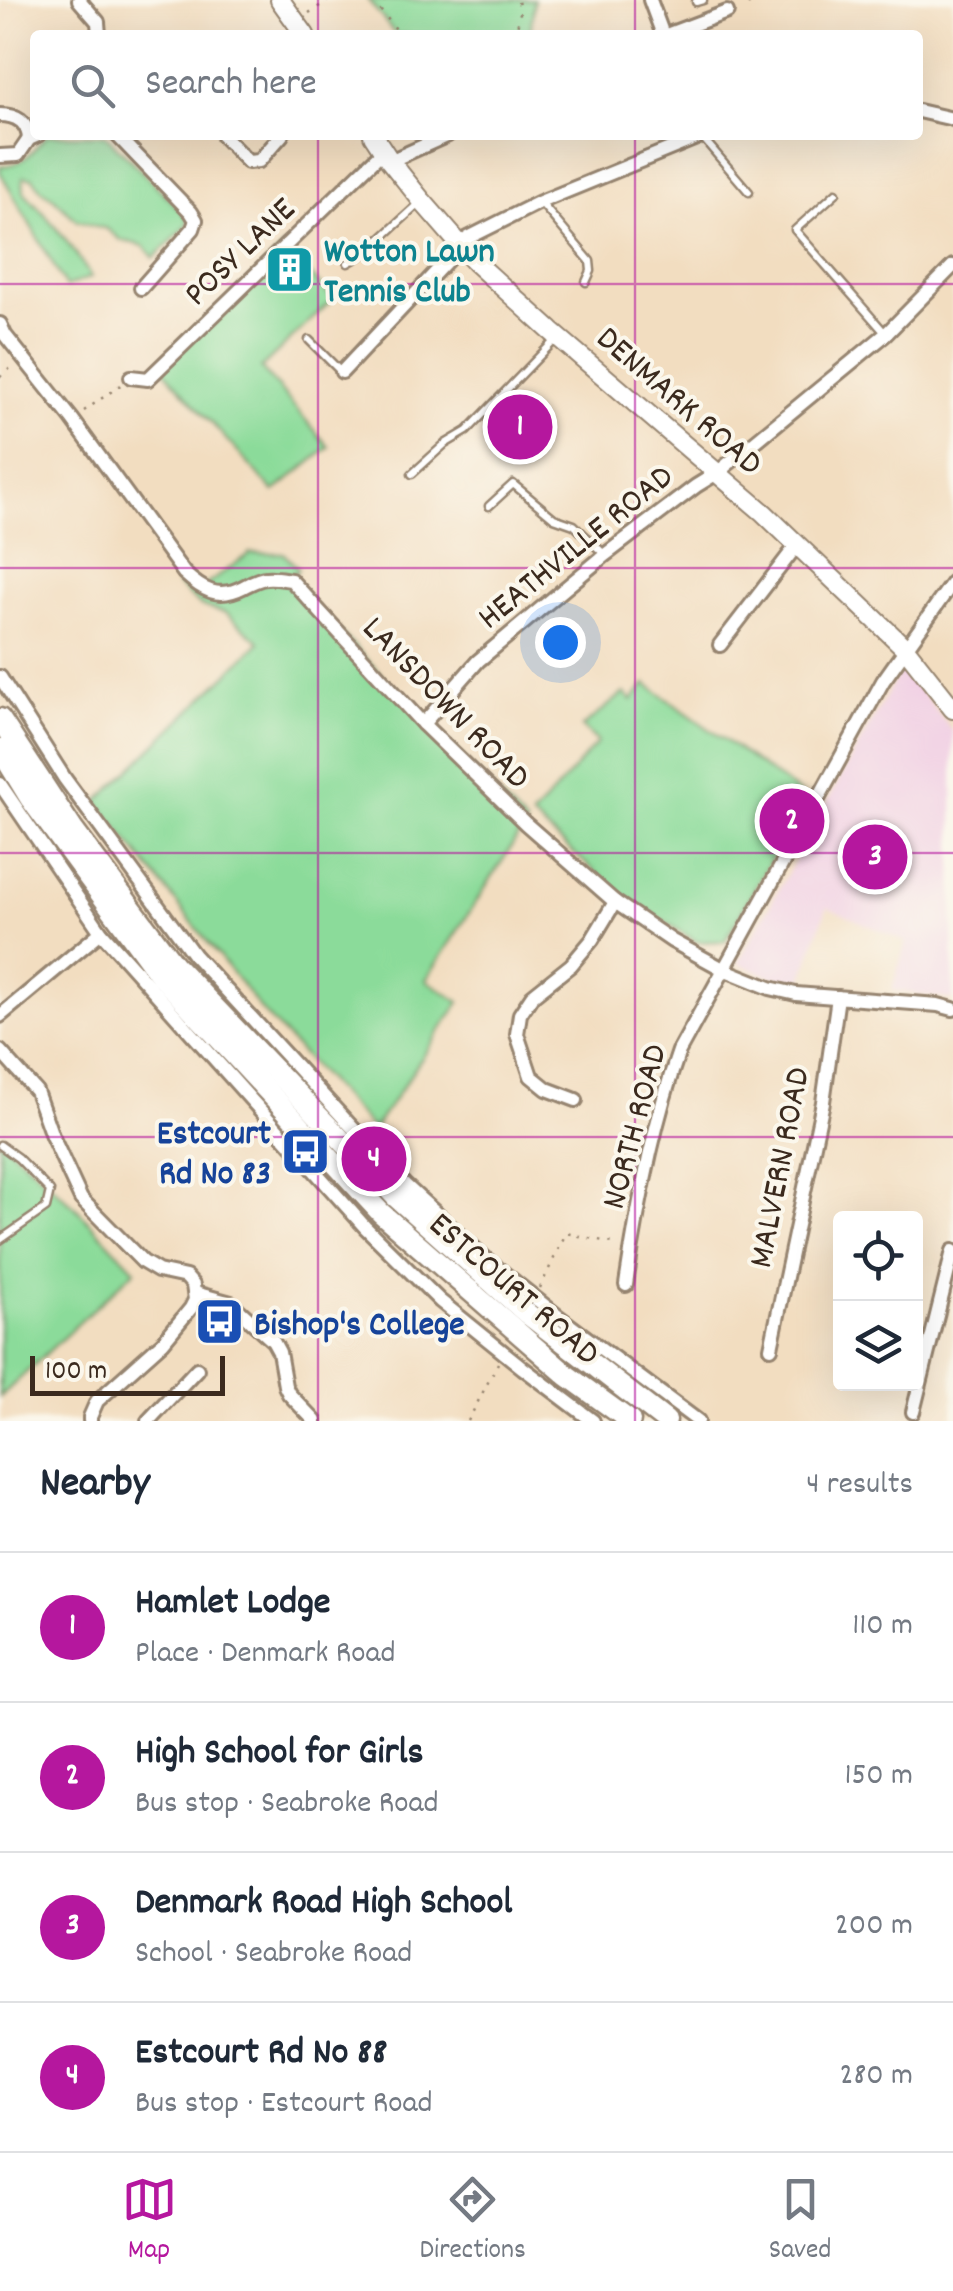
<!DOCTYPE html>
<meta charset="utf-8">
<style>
body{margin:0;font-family:Dekko,sans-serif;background:#f6f6f7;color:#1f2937}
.controls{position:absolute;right:30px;bottom:30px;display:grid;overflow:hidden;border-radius:10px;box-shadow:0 10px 40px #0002}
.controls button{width:90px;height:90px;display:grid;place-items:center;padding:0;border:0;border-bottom:2px solid #e0e1e3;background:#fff;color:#1f2937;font:50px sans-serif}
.scale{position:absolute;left:30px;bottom:25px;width:195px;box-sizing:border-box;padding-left:10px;border:5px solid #3b2a1e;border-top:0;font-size:28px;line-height:35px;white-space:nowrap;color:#3b2a1e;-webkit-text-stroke:8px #fbf7ec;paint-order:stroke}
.you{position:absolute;left:560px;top:642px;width:35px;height:35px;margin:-25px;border:8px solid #fff;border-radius:50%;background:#1a73e8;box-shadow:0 0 0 15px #1a73e833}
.badge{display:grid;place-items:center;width:65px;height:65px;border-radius:50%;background:#b5179e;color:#fff;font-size:32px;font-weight:700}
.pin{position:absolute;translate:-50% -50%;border:5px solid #fff;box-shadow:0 2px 10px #0006}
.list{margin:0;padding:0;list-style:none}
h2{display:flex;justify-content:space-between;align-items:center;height:130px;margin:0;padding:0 40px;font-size:42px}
h2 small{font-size:32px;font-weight:400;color:#747a83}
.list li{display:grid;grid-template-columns:65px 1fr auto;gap:30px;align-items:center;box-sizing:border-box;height:150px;padding:0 40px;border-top:2px solid #e0e1e3}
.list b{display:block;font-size:38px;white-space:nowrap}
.list p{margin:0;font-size:32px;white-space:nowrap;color:#747a83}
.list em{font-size:32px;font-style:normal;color:#747a83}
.icon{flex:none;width:55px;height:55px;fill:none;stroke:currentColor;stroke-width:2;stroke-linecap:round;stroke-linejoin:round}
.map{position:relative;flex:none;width:953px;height:1421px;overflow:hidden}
.search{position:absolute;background:#fff;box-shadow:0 10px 40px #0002;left:30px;right:30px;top:30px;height:110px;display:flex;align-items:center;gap:25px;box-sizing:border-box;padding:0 35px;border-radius:10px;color:#747a83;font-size:38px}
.sheet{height:730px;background:#fff}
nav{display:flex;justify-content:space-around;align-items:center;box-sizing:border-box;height:140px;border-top:2px solid #e0e1e3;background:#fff;font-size:28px;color:#747a83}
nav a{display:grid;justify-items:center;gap:5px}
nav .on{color:#b5179e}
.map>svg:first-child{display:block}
</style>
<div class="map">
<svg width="953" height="1421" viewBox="0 0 953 1421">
<rect width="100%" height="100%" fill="#fbf7ec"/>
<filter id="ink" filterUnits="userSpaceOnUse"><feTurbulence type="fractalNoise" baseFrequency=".01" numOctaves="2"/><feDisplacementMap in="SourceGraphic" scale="20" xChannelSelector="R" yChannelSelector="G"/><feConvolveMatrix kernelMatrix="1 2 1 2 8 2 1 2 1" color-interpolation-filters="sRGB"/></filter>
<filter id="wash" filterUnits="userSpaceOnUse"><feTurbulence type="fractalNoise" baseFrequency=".0048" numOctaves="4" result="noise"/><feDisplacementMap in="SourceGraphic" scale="40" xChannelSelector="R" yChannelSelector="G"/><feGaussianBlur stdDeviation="2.25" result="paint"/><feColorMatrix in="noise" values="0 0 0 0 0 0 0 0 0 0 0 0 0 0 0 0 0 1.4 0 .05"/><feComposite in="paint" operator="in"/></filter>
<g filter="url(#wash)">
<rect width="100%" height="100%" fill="#f2ddc0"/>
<!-- built -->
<polygon fill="#f1d0e4" points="902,667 953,732 953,1000 892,990 906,942 827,907 801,983 775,978 738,963"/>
<!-- green -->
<g fill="#8bdb9a" stroke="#63825c" stroke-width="2.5">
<polygon points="368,0 534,0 530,35 396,35"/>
<path d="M47 135H105L186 215 188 224 185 228 154 258 144 246 121 240 107 229 77 221 55 199 41 189 33 178 23 177 24 192C50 218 72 246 91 277L66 287 0 172V166C27 165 30 152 47 135Z"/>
<polygon points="284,246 333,299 261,368 329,447 274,492 161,367"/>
<polygon points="250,553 283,553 298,568 291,581 526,824 426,980 460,1002 373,1130 263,1012 97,802 260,642 226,613 201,606 177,584 184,573 201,589"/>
<polygon points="646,684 806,798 725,941 697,942 621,894 532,817 598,742 582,727 624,693 632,700"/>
<polygon points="0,1139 74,1206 135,1270 0,1397"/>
</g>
</g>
<g filter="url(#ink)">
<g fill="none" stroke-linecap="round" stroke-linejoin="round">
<defs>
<g id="lane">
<polyline points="696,2 703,0"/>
<polyline points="702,137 749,192"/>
<polyline points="836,193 795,230 886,334"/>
<polyline points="541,203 590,261 591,271 586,282"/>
<polyline points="348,263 365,253 421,202"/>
<polyline points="309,340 340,371"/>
<polyline points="412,474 445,444 467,431 557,338"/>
<polyline points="489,506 513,484 554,518 574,525 604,554"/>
<polyline points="0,1145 18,1158 50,1191 46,1208 0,1240"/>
</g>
<g id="street">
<polyline points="79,0 98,22 99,35"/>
<polyline points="650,0 663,35"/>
<polyline points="666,35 727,12"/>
<polyline points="918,111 953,119"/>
<path d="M0 115C16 115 28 122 29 139"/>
<polyline points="117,135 191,212 196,220 193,229 141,288"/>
<polyline points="222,135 248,162 259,161 282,135"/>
<polyline points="0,156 18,155 29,139 38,135"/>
<polyline points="390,161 448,135"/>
<path d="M0 324 5 335 72 419 184 573C202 590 218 600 243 587 251 583 257 579 266 578 274 577 283 579 291 580L423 724 526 824 615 902 672 941 723 969 770 988 796 994 938 1005 953 1009"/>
<polyline points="342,372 468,238 540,202 704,135"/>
<polyline points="131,377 148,379 383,151"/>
<polyline points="720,645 797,545"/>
<polyline points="0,677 65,779 194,955 406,1186 486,1259 559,1317 698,1421"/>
<polyline points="423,724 478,661 605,555 696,486 717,473 886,334 953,266"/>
<polyline points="0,784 101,932 365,1227 440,1301 523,1368 593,1421"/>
<polyline points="0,1016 101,932"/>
<polyline points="0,1051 36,1091 52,1136 81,1199 143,1262 158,1271 186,1277 193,1285 195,1300 191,1308 163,1342 97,1401 90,1417 90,1421"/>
<polyline points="576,1100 547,1089 531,1076 517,1034 520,1014 532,996 571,965 592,940 615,902"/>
<path d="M626 1285C637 1209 653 1124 679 1051L883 681 953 582"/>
<polyline points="195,1293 231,1303 273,1341 279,1352 285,1386 289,1394 315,1421"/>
<polyline points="771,1348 823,1102 838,997"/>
<polyline points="913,1412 953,1251"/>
<polyline points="148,1421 197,1369"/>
</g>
<g id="secondary">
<polyline points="280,0 305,35"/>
<polyline points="373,135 390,161 422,201 475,262 551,331 764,513 905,648 953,709"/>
</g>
<g id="primary">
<polyline points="0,719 73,830 174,965 396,1197 525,1312 666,1421"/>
<polyline points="0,749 30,798 161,976 381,1213 568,1376 630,1421"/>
</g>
</defs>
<!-- lane casing -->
<use href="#lane" stroke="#96846f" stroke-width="11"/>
<!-- street casing -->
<use href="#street" stroke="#96846f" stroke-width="18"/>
<!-- secondary casing -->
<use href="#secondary" stroke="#96846f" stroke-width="22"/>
<!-- primary casing -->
<use href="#primary" stroke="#96846f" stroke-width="25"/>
<!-- path -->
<g stroke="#96846f" stroke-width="2.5" stroke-dasharray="2.5 8" stroke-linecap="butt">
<polyline points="384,0 381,11 401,35"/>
<polyline points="748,5 751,0"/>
<polyline points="309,13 329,0"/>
<polyline points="515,35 520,15 518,0"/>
<polyline points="0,377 14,365"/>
<polyline points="84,411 122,384"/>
<polyline points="540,1288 566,1233 617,1244"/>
<polyline points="468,1421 498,1363"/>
</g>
<!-- lane -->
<use href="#lane" stroke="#fff" stroke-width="6"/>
<!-- street -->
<use href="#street" stroke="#fff" stroke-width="12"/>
<!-- secondary -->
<use href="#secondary" stroke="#fff" stroke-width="18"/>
<!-- primary -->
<use href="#primary" stroke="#fff" stroke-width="20"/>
</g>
</g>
<!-- grid -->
<path fill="none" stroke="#b5179e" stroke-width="2.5" stroke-opacity="0.55" d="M318 0V35M635 0V35M318 135V1421M635 135V1421M0 284H953M0 568H953M0 853H953M0 1137H953"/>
<!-- icons -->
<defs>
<symbol id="building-square" viewBox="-11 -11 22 22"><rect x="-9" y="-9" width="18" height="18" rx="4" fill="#0f9aa8" stroke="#fbf7ec"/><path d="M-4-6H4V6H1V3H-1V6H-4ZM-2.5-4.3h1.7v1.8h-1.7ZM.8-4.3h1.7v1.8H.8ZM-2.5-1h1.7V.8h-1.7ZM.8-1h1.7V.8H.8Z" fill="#fff"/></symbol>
<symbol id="bus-square" viewBox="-11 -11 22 22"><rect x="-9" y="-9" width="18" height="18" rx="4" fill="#1a4fb4" stroke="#fbf7ec"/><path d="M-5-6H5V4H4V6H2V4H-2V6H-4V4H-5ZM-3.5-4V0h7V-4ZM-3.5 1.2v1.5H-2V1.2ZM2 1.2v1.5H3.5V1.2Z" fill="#fff"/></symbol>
</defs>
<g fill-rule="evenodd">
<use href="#building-square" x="262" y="242" width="55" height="55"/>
<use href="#bus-square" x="278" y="1124" width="55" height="55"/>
<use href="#bus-square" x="192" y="1294" width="55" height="55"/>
</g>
<g text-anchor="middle" stroke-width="8" stroke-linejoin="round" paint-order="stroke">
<!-- culture labels -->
<g font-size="35" font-weight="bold" fill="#0d838f" stroke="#fbf7ec" text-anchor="start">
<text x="324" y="261">Wotton Lawn<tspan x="324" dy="40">Tennis Club</tspan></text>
</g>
<!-- street labels -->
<g font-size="35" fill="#3b2a1e" stroke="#fbf7ec">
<text transform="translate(238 250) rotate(-44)" y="12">POSY LANE</text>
<text transform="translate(681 399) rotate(41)" y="12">DENMARK ROAD</text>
<text transform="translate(574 545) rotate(-39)" y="12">HEATHVILLE ROAD</text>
<text transform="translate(448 701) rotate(46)" y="12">LANSDOWN ROAD</text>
<text transform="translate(632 1126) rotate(-75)" y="12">NORTH ROAD</text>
<text transform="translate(777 1167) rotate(-79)" y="12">MALVERN ROAD</text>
<text transform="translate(516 1287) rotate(41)" y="12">ESTCOURT ROAD</text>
</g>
<!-- transit labels -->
<g font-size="35" font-weight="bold" fill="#164399" stroke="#fbf7ec" text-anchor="end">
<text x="271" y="1143">Estcourt<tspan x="271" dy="40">Rd No 83</tspan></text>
<text x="254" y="1334" text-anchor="start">Bishop's College</text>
</g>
</g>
</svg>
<div class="controls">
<button><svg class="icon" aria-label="locate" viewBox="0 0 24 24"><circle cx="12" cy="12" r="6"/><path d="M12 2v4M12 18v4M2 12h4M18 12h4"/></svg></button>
<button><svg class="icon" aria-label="layers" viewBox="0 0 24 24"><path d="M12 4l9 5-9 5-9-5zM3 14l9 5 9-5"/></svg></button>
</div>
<div class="scale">100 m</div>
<div class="you"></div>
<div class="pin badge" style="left:520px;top:427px">1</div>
<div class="pin badge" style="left:792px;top:821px">2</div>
<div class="pin badge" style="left:875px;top:857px">3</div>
<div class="pin badge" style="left:374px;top:1159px">4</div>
<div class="search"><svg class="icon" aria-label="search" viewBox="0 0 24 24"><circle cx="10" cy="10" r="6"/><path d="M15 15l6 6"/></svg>Search here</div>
</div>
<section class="sheet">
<h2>Nearby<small>4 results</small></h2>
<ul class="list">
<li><span class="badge">1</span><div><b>Hamlet Lodge</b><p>Place · Denmark Road</p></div><em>110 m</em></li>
<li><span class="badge">2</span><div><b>High School for Girls</b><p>Bus stop · Seabroke Road</p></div><em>150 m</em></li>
<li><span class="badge">3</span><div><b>Denmark Road High School</b><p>School · Seabroke Road</p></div><em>200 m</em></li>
<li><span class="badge">4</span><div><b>Estcourt Rd No 88</b><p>Bus stop · Estcourt Road</p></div><em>280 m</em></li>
</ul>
</section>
<nav>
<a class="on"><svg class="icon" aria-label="map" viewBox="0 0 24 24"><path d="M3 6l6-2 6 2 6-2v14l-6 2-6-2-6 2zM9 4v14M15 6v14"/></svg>Map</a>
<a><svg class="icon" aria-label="directions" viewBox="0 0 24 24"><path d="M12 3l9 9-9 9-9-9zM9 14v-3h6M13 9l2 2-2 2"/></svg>Directions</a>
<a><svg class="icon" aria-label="saved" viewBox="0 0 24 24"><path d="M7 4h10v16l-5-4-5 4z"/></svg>Saved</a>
</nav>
